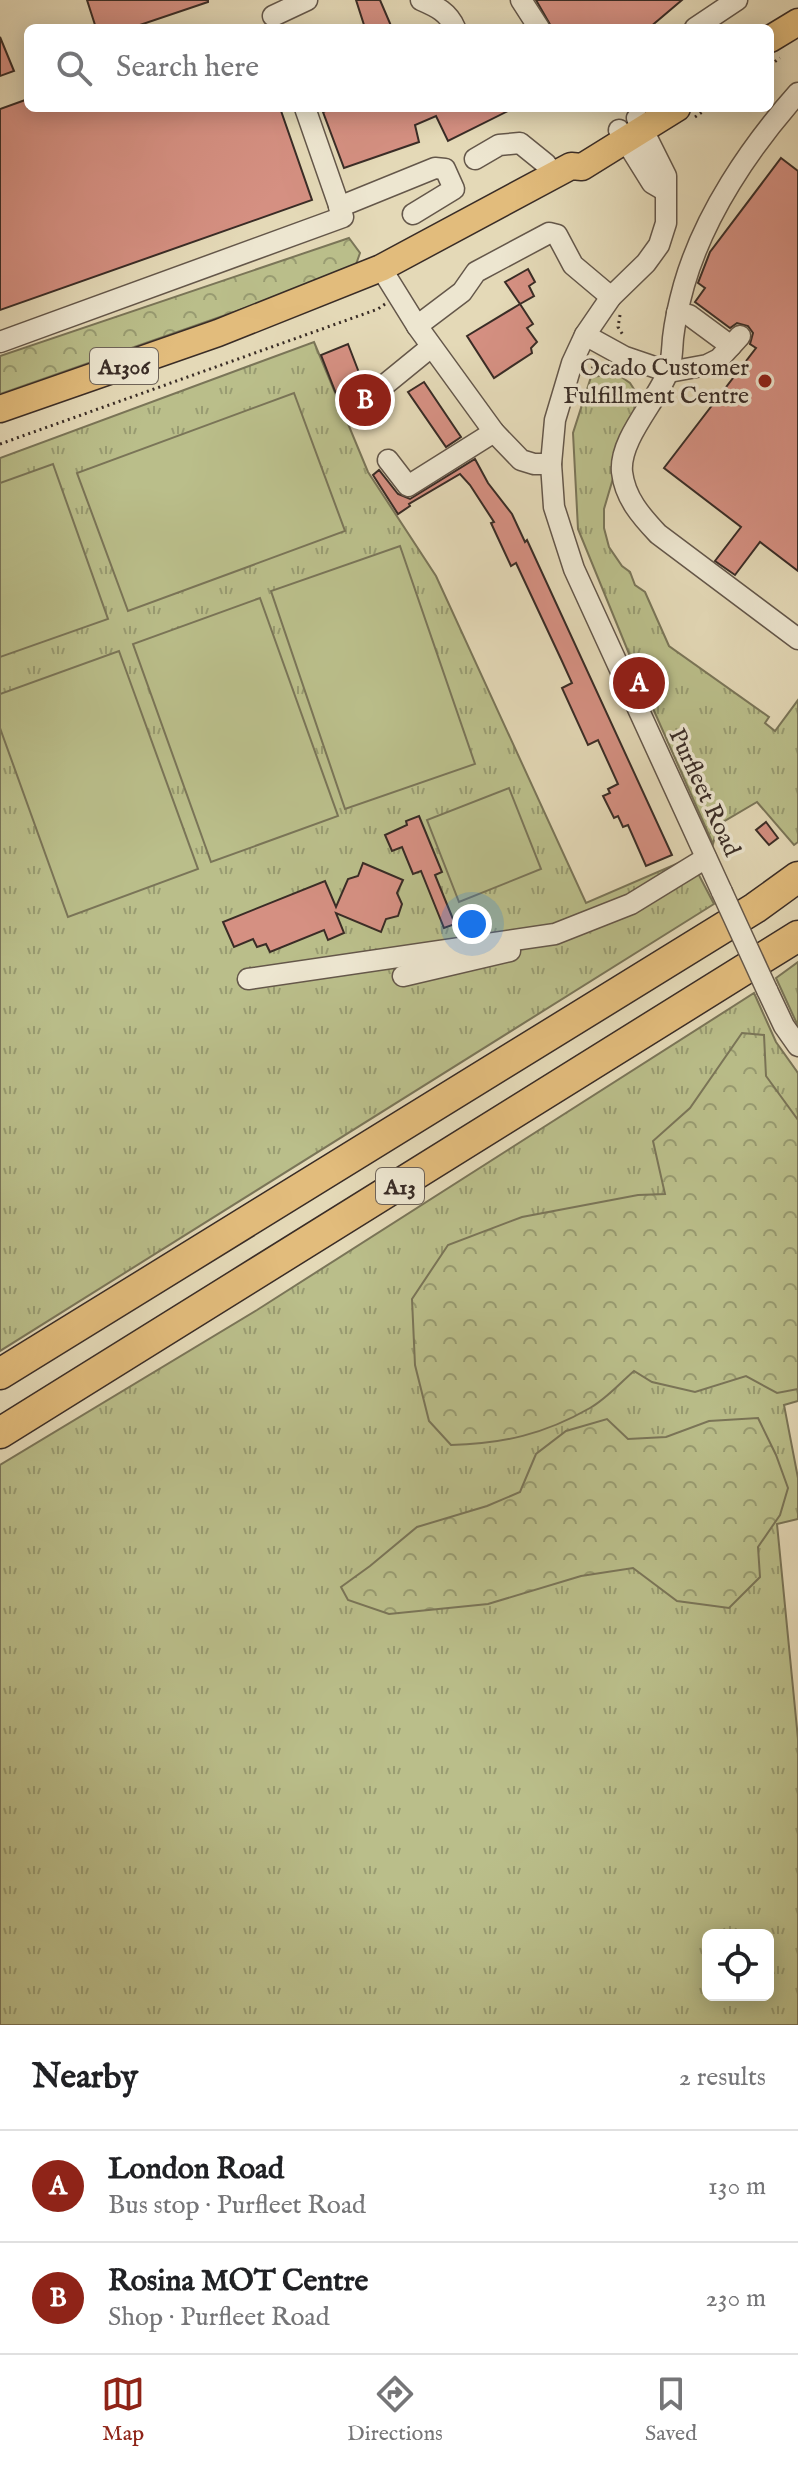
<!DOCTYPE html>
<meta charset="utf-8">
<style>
body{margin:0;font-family:"IM FELL English",serif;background:#f2f2f2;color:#202124}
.controls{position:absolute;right:24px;bottom:24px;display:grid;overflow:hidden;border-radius:12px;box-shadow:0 4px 20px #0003}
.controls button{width:72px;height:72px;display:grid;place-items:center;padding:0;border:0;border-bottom:2px solid #e0e0e0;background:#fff;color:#202124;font:40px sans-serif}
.you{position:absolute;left:472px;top:924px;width:28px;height:28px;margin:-20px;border:6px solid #fff;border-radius:50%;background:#1a73e8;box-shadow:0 0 0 12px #1a73e833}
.badge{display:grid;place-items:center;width:52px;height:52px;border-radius:50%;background:#8f2418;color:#fff;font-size:26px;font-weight:700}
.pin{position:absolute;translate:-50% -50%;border:4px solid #fff;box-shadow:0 2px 8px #0006}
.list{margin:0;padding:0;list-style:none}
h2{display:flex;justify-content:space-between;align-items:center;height:104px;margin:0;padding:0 32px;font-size:34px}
h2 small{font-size:26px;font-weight:400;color:#757577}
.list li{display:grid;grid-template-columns:52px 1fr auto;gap:24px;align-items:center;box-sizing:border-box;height:112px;padding:0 32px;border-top:2px solid #e0e0e0}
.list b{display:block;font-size:30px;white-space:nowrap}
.list p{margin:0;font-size:26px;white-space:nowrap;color:#757577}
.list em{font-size:26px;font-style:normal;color:#757577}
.icon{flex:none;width:44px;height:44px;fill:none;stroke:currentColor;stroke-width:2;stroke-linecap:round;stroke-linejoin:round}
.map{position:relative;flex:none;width:798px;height:2025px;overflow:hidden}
.search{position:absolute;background:#fff;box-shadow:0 4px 20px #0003;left:24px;right:24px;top:24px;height:88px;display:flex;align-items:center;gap:20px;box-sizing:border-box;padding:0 28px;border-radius:12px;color:#757577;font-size:30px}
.sheet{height:328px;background:#fff}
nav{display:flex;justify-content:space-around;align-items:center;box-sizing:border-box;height:112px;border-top:2px solid #e0e0e0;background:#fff;font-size:22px;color:#757577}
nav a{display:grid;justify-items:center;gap:4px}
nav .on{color:#8f2418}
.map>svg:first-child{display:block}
</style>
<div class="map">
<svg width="798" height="2025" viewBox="0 0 798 2025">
<defs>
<pattern id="grass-tufts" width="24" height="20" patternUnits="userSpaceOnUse" patternTransform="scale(2)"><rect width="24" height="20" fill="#babe8a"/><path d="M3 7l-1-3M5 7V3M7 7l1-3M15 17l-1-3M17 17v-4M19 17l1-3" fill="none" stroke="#989b71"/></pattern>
<pattern id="forest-crowns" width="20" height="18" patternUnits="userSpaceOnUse" patternTransform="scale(2)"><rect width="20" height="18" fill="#babe8a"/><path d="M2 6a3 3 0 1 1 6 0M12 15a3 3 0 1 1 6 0" fill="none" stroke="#989b71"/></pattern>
</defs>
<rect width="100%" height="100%" fill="#e4d9b7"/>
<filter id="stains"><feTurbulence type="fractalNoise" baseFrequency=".0025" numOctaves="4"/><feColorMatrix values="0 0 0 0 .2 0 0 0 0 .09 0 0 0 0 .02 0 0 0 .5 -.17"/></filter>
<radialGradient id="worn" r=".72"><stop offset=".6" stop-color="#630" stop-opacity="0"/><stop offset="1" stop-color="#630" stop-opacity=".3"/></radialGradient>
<!-- grass -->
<g fill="url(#grass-tufts)" stroke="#7a7558" stroke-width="2" fill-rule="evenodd">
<polygon points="314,342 368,472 436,576 586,903 690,858 714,904 0,1351 0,458"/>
<polygon points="617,374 630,383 639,397 637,410 627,431 604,509 604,528 609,547 622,566 630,572 635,585 645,592 669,646 769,717 765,723 775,731 798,700 798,842 794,845 757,802 718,825 713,844 632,661 578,529 573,433 591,377"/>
<polygon points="798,962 798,1026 776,978"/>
<path d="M754 993 776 1042 798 1073V1401L784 1405 798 1478V1519L777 1524 798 1739V2025H0V1465L257 1310ZM708 1935H768V1995H708Z"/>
</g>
<!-- forest -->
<g fill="url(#forest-crowns)" stroke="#7a7558" stroke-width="2">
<polygon points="349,238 360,253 354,270 0,394 0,356"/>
<path d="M742 1033 764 1035 766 1076 798 1120V1389L777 1393 746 1376 695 1392 652 1382 634 1371C620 1383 606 1399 590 1408 545 1434 502 1444 451 1445L429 1421 415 1365 412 1299 448 1245 522 1217 638 1195 665 1194 653 1141 690 1108Z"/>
<polygon points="758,1418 776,1455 788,1488 780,1515 758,1547 760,1577 729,1608 677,1601 633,1568 581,1576 488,1604 389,1614 348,1600 341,1587 370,1566 417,1527 487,1506 520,1492 536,1454 566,1431 607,1419 628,1439 666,1437 709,1421"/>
</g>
<!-- garden -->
<g fill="#babe8a" stroke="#7a7558" stroke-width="2">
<polygon points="294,393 345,531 128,611 77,473"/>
<polygon points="53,464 108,619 0,657 0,483"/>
<polygon points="400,546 475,764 345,809 271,591"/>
<polygon points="260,598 338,816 211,862 133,644"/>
<polygon points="119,651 198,869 68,917 0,728 0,694"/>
<polygon points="509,788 541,869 459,902 427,820"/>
</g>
<!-- building -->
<g fill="#d59082" stroke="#392c26" stroke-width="2">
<polygon points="87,0 208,0 208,2 131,28 96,28"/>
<polygon points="356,0 380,0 392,28 365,28"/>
<polygon points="536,0 682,0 649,28 552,28"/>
<polygon points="0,37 14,71 0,76"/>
<polygon points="28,99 28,108 280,108 312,200 0,310 0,109"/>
<polygon points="333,108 514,108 448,141 436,116 415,125 419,142 344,168 323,112"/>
<polygon points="781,158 798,171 798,571 760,542 735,575 715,561 741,527 664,468 756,348 750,344 753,333 748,326 737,323 730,328 695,302 705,288 698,283 710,252"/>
<polygon points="528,269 535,282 529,286 534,296 520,304 505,282"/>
<polygon points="520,304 533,324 527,328 537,342 531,348 532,353 494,378 467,336"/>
<polygon points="348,344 363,383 368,380 372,396 385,400 351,419 335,391 321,355"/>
<polygon points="424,382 461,437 446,447 408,392"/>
<polygon points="475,459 488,483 512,514 525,542 527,540 672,855 646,866 628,825 623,827 618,816 614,818 603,796 610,793 608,789 618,784 598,740 588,745 562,688 572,683 561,659 516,563 511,566 491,523 494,522 470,485 460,474 409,504 410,506 398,514 373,475 379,470 398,494 410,499"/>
<polygon points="419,816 442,872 435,875 455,924 444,928 421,871 413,874 402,847 392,851 385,835 407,825 406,821"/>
<polygon points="766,822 778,838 769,845 756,830"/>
<polygon points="363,863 403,880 397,893 402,904 398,916 386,919 381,932 336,913 344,933 328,940 324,930 270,952 266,944 257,947 253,939 234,947 223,922 325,881 336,907 348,879 358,876"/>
</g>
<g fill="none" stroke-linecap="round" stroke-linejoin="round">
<defs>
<g id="minor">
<path d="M421 0C437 7 448 12 455 28"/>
<polyline points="521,0 539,28"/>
<polyline points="273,16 307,0"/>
<polyline points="695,28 737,0"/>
<path d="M798 93C750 147 704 215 684 285 679 303 675 320 673 338 672 350 672 364 667 374 655 403 619 440 622 472 625 498 641 516 658 534L798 639"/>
<polyline points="637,118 666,176 666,223 659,245 646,263 611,297 585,335 572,363 555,420 551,464 554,507 574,569 722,892"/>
<polyline points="619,130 652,183 664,190"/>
<polyline points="475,159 499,145 520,143 546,164 553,177"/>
<polyline points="339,207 435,168 445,169 454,189 413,214"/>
<polyline points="381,268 417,326 494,432 521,460 534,464 551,464"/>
<polyline points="677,313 689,315 731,346"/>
<polyline points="417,326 462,292 476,272 549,233 557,235 573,265 611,297"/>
<polyline points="585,335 625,357 669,372 707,365 719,359 740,336"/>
<polyline points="0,342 343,217 305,108"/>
<polyline points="382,387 431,347"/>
<polyline points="388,460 408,486 494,432"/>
<polyline points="403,976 510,951"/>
<polyline points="248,979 555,934 631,904 706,858"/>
<polyline points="767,990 784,1026 798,1046"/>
</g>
<g id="major">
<polyline points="770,39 798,22"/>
<polyline points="0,409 218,333 381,268 571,166 582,167 677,108"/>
</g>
<g id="highway">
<polyline points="0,1374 755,908 798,877"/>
<polyline points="0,1433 798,936"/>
</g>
</defs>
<!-- minor casing -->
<use href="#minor" stroke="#64574a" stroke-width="23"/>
<!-- major casing -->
<use href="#major" stroke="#392c26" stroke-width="29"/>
<!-- highway casing -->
<use href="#highway" stroke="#392c26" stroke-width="33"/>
<!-- path -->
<g stroke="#392c26" stroke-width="3" stroke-dasharray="2 4" stroke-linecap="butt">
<polyline points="770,65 780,58"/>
<polyline points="695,117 708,108"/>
<polyline points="620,315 618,327 623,335"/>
<polyline points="587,372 592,368 606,368"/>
<polyline points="0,444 378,309 385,304"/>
</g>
<!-- minor -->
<use href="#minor" stroke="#ede6d0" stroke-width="20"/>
<!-- major -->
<use href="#major" stroke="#e2bc7c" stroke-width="26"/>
<!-- highway -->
<use href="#highway" stroke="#e2bc7c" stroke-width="30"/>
<defs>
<polyline id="minor-bridge" points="722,892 767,990"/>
</defs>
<!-- minor-bridge casing -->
<use href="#minor-bridge" stroke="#64574a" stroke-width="23" stroke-linecap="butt"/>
<!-- minor-bridge -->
<use href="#minor-bridge" stroke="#ede6d0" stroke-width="20"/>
</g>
<!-- markers -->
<circle fill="#8f2418" stroke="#ede6d0" stroke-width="3" cx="765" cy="381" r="8"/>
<g text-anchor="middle" stroke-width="7" stroke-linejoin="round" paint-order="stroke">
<!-- shield labels -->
<g fill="#ede6d0" stroke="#6f6459" stroke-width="2">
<rect x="90" y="348" width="68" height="36" rx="6"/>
<rect x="376" y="1168" width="48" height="36" rx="6"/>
</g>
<g font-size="22" font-weight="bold" fill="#392c26">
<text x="124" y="374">A1306</text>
<text x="400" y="1194">A13</text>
</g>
<!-- poi labels -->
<g font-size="24" fill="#392c26" stroke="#ede6d0" text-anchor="end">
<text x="749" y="375">Ocado Customer<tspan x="749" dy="28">Fulfillment Centre</tspan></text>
</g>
<!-- street labels -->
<g font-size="24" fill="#392c26" stroke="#ede6d0">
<text transform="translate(705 792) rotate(65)" y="8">Purfleet Road</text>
</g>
</g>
<rect width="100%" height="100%" filter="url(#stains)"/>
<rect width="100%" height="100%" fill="url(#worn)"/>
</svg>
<div class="controls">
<button><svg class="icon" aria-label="locate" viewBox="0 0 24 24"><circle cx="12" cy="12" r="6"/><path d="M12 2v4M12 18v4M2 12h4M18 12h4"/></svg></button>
</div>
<div class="you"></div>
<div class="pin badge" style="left:639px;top:683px">A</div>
<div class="pin badge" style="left:365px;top:400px">B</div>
<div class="search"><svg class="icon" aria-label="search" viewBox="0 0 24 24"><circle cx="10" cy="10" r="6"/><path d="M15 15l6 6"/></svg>Search here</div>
</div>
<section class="sheet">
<h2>Nearby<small>2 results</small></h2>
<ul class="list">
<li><span class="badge">A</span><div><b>London Road</b><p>Bus stop · Purfleet Road</p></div><em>130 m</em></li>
<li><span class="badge">B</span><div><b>Rosina MOT Centre</b><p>Shop · Purfleet Road</p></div><em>230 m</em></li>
</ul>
</section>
<nav>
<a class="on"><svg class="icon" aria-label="map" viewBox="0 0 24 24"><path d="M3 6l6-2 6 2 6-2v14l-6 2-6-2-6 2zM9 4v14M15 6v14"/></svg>Map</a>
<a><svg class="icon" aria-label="directions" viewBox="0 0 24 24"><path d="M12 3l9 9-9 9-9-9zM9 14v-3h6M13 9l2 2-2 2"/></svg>Directions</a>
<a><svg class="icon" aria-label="saved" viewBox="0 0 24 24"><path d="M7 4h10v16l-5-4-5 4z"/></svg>Saved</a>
</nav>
